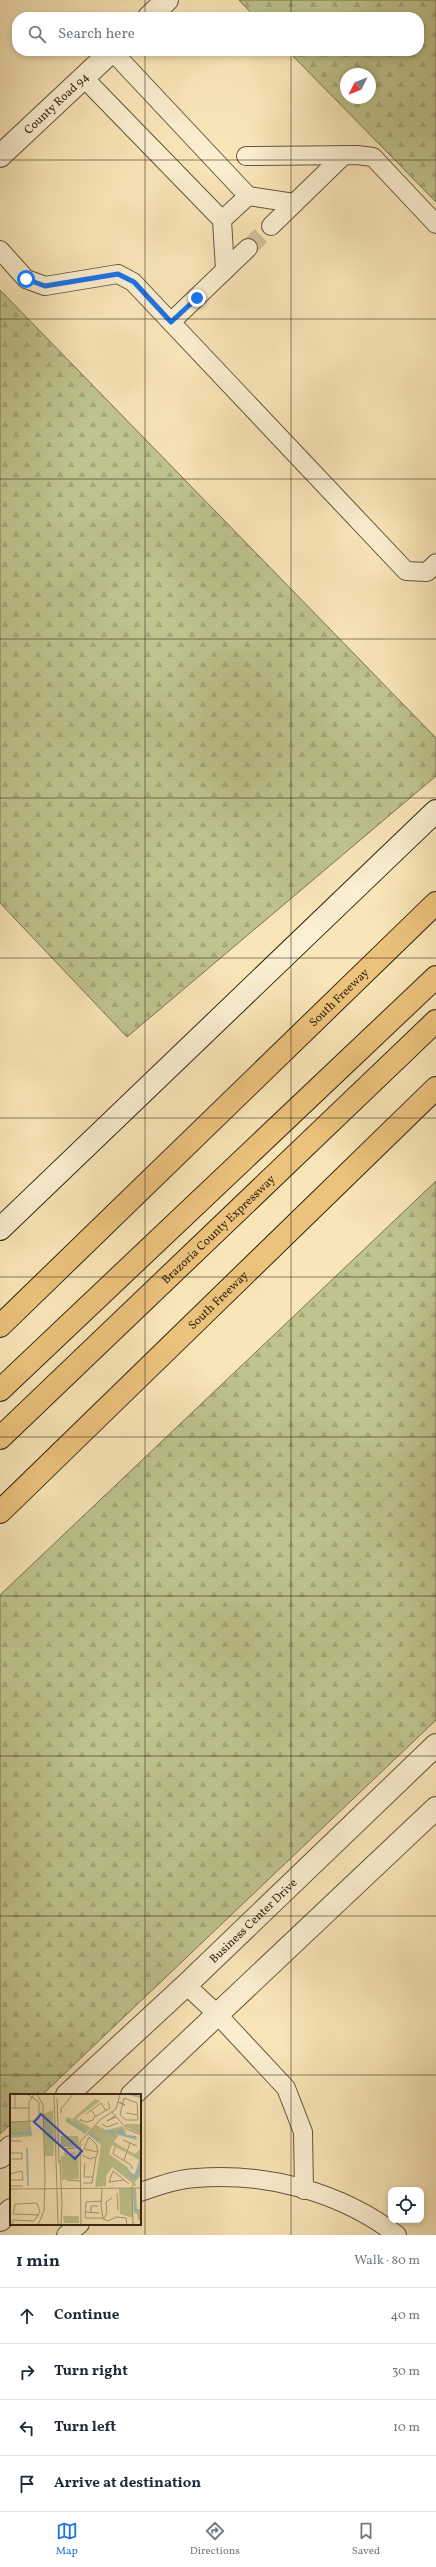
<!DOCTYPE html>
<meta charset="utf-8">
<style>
body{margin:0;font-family:Vollkorn,serif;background:#f6f6f7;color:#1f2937}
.controls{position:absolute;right:12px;bottom:12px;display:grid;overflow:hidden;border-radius:8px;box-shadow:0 2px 6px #0003}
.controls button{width:36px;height:36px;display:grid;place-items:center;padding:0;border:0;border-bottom:1px solid #e0e1e3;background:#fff;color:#1f2937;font:20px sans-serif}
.compass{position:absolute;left:340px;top:68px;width:36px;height:36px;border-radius:50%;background:#fff;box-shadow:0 2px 6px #0003;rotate:228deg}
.stop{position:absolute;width:12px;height:12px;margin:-9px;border:3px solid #1a73e8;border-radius:50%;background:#fff}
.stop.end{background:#1a73e8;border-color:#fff;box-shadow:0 1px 4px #0008}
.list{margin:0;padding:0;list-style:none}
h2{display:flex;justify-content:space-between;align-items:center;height:52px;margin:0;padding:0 16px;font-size:17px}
h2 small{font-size:13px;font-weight:400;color:#747a83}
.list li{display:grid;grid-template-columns:26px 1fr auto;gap:12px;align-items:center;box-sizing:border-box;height:56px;padding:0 16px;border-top:1px solid #e0e1e3}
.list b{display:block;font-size:15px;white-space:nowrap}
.list em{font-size:13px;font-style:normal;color:#747a83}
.icon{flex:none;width:22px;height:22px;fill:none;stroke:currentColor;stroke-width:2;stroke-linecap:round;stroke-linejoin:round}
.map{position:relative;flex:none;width:436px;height:2235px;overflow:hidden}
.search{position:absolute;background:#fff;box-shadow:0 2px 6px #0003;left:12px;right:12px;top:12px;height:44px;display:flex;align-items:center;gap:10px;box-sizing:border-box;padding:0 14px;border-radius:16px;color:#747a83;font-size:15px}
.sheet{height:276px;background:#fff}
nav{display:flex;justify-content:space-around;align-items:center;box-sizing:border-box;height:56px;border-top:1px solid #e0e1e3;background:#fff;font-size:11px;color:#747a83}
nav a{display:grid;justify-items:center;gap:2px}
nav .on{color:#1a73e8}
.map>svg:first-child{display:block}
</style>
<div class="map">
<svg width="436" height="2235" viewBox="0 0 436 2235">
<defs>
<pattern id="forest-firs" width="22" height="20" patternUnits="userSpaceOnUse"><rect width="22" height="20" fill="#bfc48e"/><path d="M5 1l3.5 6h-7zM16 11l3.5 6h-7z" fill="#a5a87a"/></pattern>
</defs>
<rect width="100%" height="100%" fill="#f9e6b8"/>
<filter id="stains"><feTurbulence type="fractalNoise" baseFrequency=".005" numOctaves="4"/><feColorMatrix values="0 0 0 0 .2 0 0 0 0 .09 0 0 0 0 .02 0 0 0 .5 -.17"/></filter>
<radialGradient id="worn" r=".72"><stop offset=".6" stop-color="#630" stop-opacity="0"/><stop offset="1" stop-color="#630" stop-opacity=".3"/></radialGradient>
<!-- forest -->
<g fill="url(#forest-firs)" stroke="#7a7450" fill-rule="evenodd">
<path d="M239 0H436V202L288 51H419V17H255ZM346 74H370V98H346Z"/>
<polygon points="0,290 436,738 436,776 127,1037 0,903"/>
<polygon points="436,1181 436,1720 42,2095 11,2095 11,2124 0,2134 0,1595"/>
</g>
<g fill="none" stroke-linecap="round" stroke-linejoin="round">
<!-- minor-tunnel -->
<polyline stroke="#d2bf97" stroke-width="18" stroke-dasharray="18 9" stroke-linecap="butt" points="248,248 271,226"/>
<defs>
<g id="minor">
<polyline points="112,51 248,196 294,203"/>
<polyline points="84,78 222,220"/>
<polyline points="246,156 357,155 373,157 436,224"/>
<polyline points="271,226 344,155"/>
<polyline points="0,250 26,279 45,286 118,274 133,282 406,571 427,572 436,563"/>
<polyline points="225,270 222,220 248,196"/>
<polyline points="171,322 248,248"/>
<polyline points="186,1985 217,2014 286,2088 303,2132 304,2190"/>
<path d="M140 2192C158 2186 177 2179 196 2178 266 2172 341 2192 397 2235"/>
<polyline points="66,2235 80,2224"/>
</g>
<g id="tertiary">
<polyline points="149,17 167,0"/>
<path id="s1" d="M0 156 112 51"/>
<path id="s2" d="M67 2095 186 1985 436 1745"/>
<polyline points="132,2095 436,1808"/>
<polyline points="0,2157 11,2147"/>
<polyline points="0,2220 11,2210"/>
</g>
<polyline id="secondary" points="0,1229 436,811"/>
<g id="motorway">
<path id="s3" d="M0 1326 436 903"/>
<polyline points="0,1390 436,977"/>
<path id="s4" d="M0 1438 436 1021"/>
<path id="s5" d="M0 1512 436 1088"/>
</g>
</defs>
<!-- minor casing -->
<use href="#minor" stroke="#65553c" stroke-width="20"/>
<!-- tertiary casing -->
<use href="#tertiary" stroke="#65553c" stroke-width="24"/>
<!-- secondary casing -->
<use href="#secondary" stroke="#342513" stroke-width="24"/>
<!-- motorway casing -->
<use href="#motorway" stroke="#342513" stroke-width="24"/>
<!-- minor -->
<use href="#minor" stroke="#fbefd1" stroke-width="18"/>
<!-- tertiary -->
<use href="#tertiary" stroke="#fbefd1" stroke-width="22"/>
<!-- secondary -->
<use href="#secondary" stroke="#fbefd1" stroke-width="22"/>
<!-- motorway -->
<use href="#motorway" stroke="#ecc37c" stroke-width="22"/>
</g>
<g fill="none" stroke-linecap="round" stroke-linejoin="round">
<!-- route -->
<polyline stroke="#1a73e8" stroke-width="5" points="26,279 45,286 118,274 134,282 171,322 197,298"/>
</g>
<!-- grid -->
<path fill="none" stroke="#342513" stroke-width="1" stroke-opacity="0.55" d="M145 0V17M291 0V17M145 51V2235M291 51V2235M0 160H436M0 319H436M0 479H436M0 639H436M0 798H436M0 958H436M0 1118H436M0 1277H436M0 1437H436M0 1596H436M0 1756H436M0 1916H436M0 2075H436"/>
<g text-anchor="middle" stroke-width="3.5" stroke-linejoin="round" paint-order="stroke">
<!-- street labels -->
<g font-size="12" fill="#342513" stroke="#fbefd1">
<text dy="4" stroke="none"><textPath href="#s1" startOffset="77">County Road 94</textPath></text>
<text dy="4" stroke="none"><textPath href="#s3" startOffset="472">South Freeway</textPath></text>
<text dy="4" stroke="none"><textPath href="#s4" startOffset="302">Brazoria County Expressway</textPath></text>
<text dy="4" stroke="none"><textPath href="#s5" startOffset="304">South Freeway</textPath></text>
<text dy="4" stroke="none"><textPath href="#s2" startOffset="255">Business Center Drive</textPath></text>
</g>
</g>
<!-- overview -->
<g transform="translate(10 2094)">
<rect width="131" height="131" fill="#f9e6b8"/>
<path d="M85 5 90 7 66 25 81 34 75 40 55 27 57 23 62 25ZM86 31 96 36 112 32 116 36 115 40 110 39 104 48 117 56 115 58 102 51 99 60 117 73 123 81 126 79 129 66 116 58 117 56 125 60 131 54V81L125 88 126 92H122V89L102 73 96 82V92L85 93 91 51 78 40ZM123 94H126L127 115H131V126H128L127 120 124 119ZM53 122H69V129H54Z" fill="#bfc48e"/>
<path d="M43 16 44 60 43 62H35L33 20ZM51 42H68L69 52 51 53ZM68 61 69 85 52 86 51 62Z" fill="#bfc48e"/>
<path d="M0 28H20L22 42 0 44ZM116 30H131V40L114 32ZM122 94 123 123H120L110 120 109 95Z" fill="#bfc48e"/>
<path d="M20 30 22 41H0V38L18 37ZM110 34 117 41 126 42 127 46 109 41 107 37 103 42 97 38H85L101 36 106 38ZM16 54H18L19 92H17ZM129 70 131 77 128 79 127 84 122 85 116 75 124 81Z" fill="#9fbeb6"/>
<path fill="none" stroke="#9fbeb6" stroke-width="2" d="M119 0 131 3M57 27 76 37M79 39 90 47M124 95 125 116 131 117"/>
<path fill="none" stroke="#aa9976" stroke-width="1" d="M5 0V14M27 0 33 11 35 83 34 117 28 131M44 0 48 131M47 4 49 69M114 4 127 9 128 26H116L110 21ZM108 8 114 10 115 11H114ZM0 14H19M102 18 117 35 131 41M51 19V15L63 0M116 19 128 21M76 20 91 9 96 17M105 22 97 27 106 23M85 23 100 14 98 8M72 25 70 26 77 28 83 26 85 21 81 16M0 28 24 27 29 25V8L17 0M19 28V8L24 0M92 30 97 33 108 29M113 46 127 52M105 53 103 60 121 71 122 75M0 59H12V65H2M0 59V47H11M65 59 55 61V55L69 53M72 61 80 65 86 63M86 63 88 58 86 50 79 43 74 55 88 58M50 66 52 111M114 66 120 49M75 69 74 83H82M0 80 12 77 13 86H0M57 86 70 87M114 86 99 88 103 77 108 81 114 86 119 90M73 89H82L86 63M0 92H13M122 92 123 131M92 94 91 111 93 125 98 127 106 123 116 124 117 131M0 95 131 94M107 99 108 116M91 107 76 108 75 124H94L97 119 96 108 102 104M5 110 3 120 29 121M75 118 89 119M81 118V112H88M2 131 3 126 24 127 30 118 27 109 5 110M51 131 52 111M71 131 70 48 90 26 106 15 110 0"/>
<path fill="#1d4ed8" fill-opacity="0.15" stroke="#1d4ed8" stroke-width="2" d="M31 20 72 57 65 65 24 28Z"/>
<rect width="131" height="131" fill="none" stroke="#342513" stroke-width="2"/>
</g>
<rect width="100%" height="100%" filter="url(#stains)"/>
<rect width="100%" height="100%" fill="url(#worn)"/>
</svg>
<div class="controls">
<button><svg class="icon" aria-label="locate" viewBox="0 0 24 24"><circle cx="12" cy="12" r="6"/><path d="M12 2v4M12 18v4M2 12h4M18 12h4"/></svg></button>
</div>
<svg class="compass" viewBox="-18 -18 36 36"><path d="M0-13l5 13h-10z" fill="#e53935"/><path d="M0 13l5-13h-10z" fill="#747a83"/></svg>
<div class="stop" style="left:26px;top:279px"></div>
<div class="stop end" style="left:197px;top:298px"></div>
<div class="search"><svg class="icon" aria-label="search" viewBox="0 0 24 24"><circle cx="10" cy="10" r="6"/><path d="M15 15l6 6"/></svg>Search here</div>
</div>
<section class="sheet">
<h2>1 min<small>Walk · 80 m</small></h2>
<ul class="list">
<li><svg class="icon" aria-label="ahead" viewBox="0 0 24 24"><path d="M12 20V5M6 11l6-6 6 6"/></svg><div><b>Continue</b></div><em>40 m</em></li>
<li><svg class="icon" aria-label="right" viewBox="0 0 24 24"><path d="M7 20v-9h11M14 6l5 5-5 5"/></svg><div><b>Turn right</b></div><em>30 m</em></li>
<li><svg class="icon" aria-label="left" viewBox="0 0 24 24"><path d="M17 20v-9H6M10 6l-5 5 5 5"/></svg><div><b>Turn left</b></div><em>10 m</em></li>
<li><svg class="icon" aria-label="arrive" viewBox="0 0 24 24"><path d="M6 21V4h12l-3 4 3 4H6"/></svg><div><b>Arrive at destination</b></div></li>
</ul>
</section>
<nav>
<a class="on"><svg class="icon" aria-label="map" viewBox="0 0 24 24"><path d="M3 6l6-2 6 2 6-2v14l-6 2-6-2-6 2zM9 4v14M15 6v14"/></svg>Map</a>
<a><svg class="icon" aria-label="directions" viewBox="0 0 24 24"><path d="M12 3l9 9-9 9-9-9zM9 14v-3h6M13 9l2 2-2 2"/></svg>Directions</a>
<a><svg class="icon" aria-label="saved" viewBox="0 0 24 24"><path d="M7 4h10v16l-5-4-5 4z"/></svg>Saved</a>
</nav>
